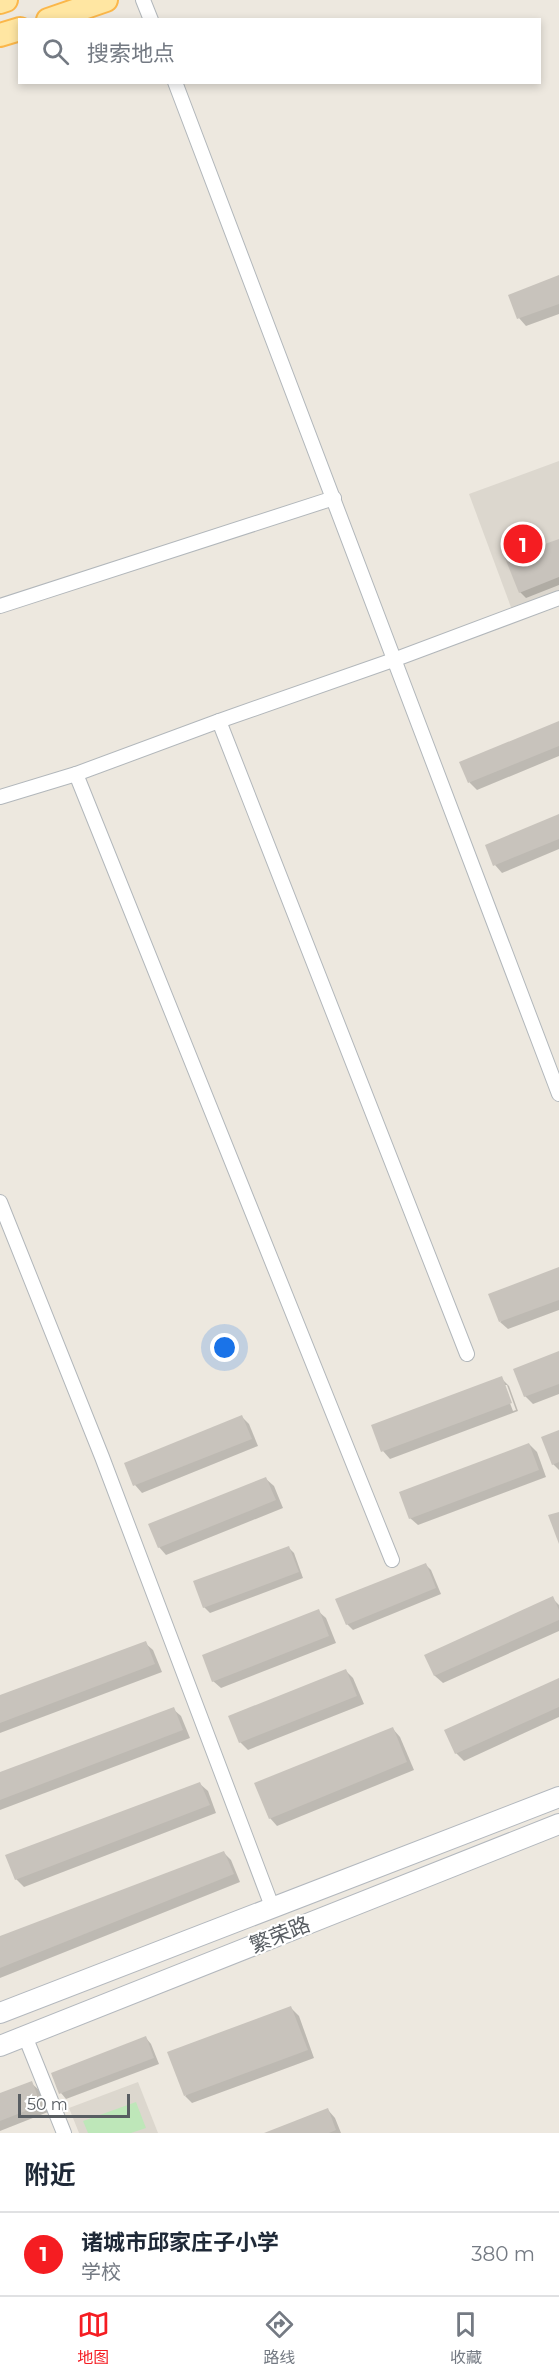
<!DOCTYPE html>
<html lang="zh">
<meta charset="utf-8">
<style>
body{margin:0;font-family:Montserrat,"Noto Sans SC",sans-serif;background:#f6f6f7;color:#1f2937}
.scale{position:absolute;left:18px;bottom:15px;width:112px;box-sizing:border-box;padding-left:6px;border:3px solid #585d62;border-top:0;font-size:16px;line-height:21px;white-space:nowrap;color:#585d62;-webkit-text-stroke:4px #fff;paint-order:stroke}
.you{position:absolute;left:225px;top:1348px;width:21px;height:21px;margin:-15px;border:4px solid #fff;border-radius:50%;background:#1a73e8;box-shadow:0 0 0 9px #1a73e833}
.badge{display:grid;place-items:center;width:39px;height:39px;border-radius:50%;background:#f51d22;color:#fff;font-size:20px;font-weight:700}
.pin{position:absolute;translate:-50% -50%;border:3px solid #fff;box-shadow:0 2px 6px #0006}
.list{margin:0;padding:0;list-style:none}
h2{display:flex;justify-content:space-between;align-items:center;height:78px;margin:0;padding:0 24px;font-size:26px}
h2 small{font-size:20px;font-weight:400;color:#747a83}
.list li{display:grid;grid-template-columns:39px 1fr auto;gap:18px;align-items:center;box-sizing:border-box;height:84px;padding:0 24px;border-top:2px solid #e0e1e3}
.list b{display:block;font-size:22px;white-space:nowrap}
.list p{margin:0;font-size:20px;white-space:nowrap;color:#747a83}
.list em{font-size:20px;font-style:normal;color:#747a83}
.icon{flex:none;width:33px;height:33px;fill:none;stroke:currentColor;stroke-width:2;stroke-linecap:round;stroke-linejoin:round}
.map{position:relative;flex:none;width:559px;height:2133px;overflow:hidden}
.search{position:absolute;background:#fff;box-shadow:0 3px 9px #0003;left:18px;right:18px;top:18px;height:66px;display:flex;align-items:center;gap:15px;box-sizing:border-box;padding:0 21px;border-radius:0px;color:#747a83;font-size:22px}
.sheet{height:162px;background:#fff}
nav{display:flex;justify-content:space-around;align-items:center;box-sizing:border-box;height:84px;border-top:2px solid #e0e1e3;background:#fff;font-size:16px;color:#747a83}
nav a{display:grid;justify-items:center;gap:3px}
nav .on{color:#f51d22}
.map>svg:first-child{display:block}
</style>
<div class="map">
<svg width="559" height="2133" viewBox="0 0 559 2133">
<rect width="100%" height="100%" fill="#ede8df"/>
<!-- education -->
<g fill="#dcd7ce">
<polygon points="559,461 559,593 512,610 469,494"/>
<polygon points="138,2082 158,2133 79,2133 69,2108"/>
</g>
<!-- green -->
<polygon fill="#bee7b9" points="136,2102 146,2128 131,2133 88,2133 83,2121"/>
<!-- shadow -->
<g fill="#0003" fill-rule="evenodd">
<polygon points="559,277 559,314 526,326 519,318"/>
<polygon points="559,540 559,585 526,598 520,592"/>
<polygon points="559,722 559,756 477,790 470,783 461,763"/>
<polygon points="559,816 559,849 502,873 495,865"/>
<polygon points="559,1269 559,1310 508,1329 500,1322"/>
<polygon points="559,1353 559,1394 533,1404 525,1396"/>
<path d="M501 1378 509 1386 518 1411 390 1459 383 1451 373 1426ZM503 1385H507L516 1410 513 1411Z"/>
<polygon points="242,1417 249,1424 258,1446 142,1493 135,1485 126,1463"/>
<polygon points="559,1432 559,1470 553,1464"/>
<polygon points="529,1444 537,1452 546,1477 418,1525 410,1518"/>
<polygon points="266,1479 274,1486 283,1508 166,1555 159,1547"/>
<polygon points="288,1547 294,1553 303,1578 210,1613 204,1607"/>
<polygon points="425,1564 431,1570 441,1594 353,1630 347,1624"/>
<polygon points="552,1598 559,1605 559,1631 443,1683 435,1676 426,1655"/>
<polygon points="318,1611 326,1618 336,1643 221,1688 213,1681"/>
<polygon points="145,1643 153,1650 162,1672 0,1733 0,1697"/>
<polygon points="346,1671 353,1678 364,1704 248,1750 240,1742"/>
<polygon points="559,1680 559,1717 464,1761 456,1753"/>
<polygon points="173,1709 181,1716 190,1738 0,1810 0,1773"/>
<polygon points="393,1729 400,1737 414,1770 277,1826 270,1818"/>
<polygon points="200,1784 208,1791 216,1813 24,1887 16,1879"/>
<polygon points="224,1853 231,1860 240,1882 0,1978 0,1938"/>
<polygon points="291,2008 299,2016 314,2058 192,2103 185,2096"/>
<polygon points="146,2038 151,2044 159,2064 66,2099 61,2093"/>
<polygon points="31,2083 39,2090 48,2112 0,2131 0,2095"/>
<polygon points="328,2110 335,2118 341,2133 268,2133"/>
</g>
<!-- building -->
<g fill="#c8c3bc">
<polygon points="559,275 559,304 517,319 508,295"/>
<polygon points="559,539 559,577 519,593 505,558"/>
<polygon points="559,721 559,746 468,783 459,762"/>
<polygon points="559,814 559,839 493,866 485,845"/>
<polygon points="559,1267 559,1300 499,1322 488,1294"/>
<polygon points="559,1351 559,1384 524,1397 513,1369"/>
<polygon points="502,1376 512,1403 381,1452 371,1425"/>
<polygon points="242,1415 252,1439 133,1486 124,1463"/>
<polygon points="559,1430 559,1462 552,1465 541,1437"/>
<polygon points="529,1443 539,1470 409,1519 399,1492"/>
<polygon points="266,1477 276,1500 158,1548 148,1524"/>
<polygon points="559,1512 559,1544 548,1515"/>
<polygon points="289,1546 299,1572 203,1608 193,1581"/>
<polygon points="426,1563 436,1588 346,1625 335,1599"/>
<polygon points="553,1596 559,1610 559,1620 434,1676 424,1655"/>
<polygon points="319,1609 329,1636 212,1682 202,1655"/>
<polygon points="146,1641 155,1664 0,1723 0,1695"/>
<polygon points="346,1669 357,1696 239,1743 228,1716"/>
<polygon points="559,1678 559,1707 455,1754 444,1730"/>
<polygon points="174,1707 183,1730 0,1800 0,1772"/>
<polygon points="393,1727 407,1762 269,1819 254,1783"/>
<polygon points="200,1782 210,1805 15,1880 5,1855"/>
<polygon points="224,1851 234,1874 0,1968 0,1936"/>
<polygon points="291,2006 308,2050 184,2096 167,2052"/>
<polygon points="146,2036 154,2058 59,2094 51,2073"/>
<polygon points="32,2081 41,2105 0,2121 0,2093"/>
<polygon points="328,2108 336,2130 329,2133 264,2133"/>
</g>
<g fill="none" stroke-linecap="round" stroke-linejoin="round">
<defs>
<g id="street">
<polyline points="143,0 151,20"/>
<polyline points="175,82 559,1094"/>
<polyline points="0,606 334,498"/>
<polyline points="219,721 396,659 559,598"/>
<polyline points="76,774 219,721 467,1354"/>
<polyline points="0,797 76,774 392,1560"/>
<polyline points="0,1202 102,1457 273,1909"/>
<polyline points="25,2036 64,2133"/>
</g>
<g id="secondary">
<polyline points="0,2013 559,1797"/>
<polyline points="0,2046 559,1824"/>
</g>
<g id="primary">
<polyline points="0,2 6,0"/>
<polyline points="48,20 106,0"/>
<polyline points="0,35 20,29"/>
</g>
</defs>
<!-- street casing -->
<use href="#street" stroke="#b2b7bb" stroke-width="16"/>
<!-- secondary casing -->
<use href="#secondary" stroke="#b3b8be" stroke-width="22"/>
<!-- primary casing -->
<use href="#primary" stroke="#fbb74a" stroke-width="26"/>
<!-- street -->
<use href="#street" stroke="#fff" stroke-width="14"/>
<!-- secondary -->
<use href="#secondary" stroke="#fff" stroke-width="20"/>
<!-- primary -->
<use href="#primary" stroke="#ffe6a2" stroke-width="22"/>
</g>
<g text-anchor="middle" stroke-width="4.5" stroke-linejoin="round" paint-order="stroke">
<!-- street labels -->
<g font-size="21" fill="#585d62" stroke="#fff">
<text transform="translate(280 1935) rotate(-22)" y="7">繁荣路</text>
</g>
</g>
</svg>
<div class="scale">50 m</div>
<div class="you"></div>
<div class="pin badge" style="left:523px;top:544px">1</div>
<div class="search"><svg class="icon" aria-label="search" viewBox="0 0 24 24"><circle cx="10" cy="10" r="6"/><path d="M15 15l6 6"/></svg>搜索地点</div>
</div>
<section class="sheet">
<h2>附近<small></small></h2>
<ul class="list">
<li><span class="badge">1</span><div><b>诸城市邱家庄子小学</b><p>学校</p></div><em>380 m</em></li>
</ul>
</section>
<nav>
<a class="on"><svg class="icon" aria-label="map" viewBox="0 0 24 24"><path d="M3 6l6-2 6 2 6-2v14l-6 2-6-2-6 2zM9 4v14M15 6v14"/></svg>地图</a>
<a><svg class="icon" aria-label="directions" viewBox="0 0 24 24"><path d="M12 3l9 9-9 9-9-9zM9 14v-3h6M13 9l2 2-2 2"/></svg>路线</a>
<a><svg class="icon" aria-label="saved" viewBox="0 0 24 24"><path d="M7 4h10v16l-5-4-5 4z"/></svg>收藏</a>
</nav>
